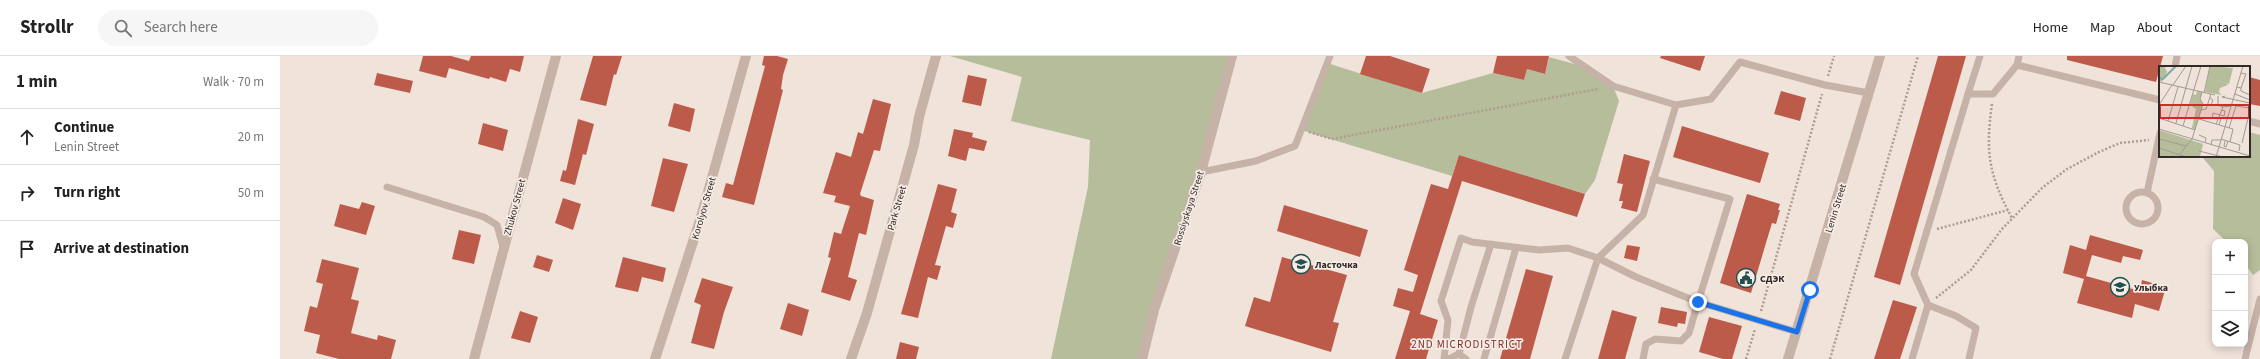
<!DOCTYPE html>
<meta charset="utf-8">
<style>
body{margin:0;font-family:"Source Sans 3",sans-serif;background:#f6f6f6;color:#222}
.controls{position:absolute;right:12px;bottom:12px;display:grid;overflow:hidden;border-radius:8px;box-shadow:0 2px 10px #0003}
.controls button{width:36px;height:36px;display:grid;place-items:center;padding:0;border:0;border-bottom:1px solid #e0e0e0;background:#fff;color:#222;font:20px sans-serif}
.stop{position:absolute;width:12px;height:12px;margin:-9px;border:3px solid #1a73e8;border-radius:50%;background:#fff}
.stop.end{background:#1a73e8;border-color:#fff;box-shadow:0 1px 4px #0008}
.list{margin:0;padding:0;list-style:none}
h2{display:flex;justify-content:space-between;align-items:center;height:52px;margin:0;padding:0 16px;font-size:17px}
h2 small{font-size:13px;font-weight:400;color:#767676}
.list li{display:grid;grid-template-columns:26px 1fr auto;gap:12px;align-items:center;box-sizing:border-box;height:56px;padding:0 16px;border-top:1px solid #e0e0e0}
.list b{display:block;font-size:15px;white-space:nowrap}
.list p{margin:0;font-size:13px;white-space:nowrap;color:#767676}
.list em{font-size:13px;font-style:normal;color:#767676}
.icon{flex:none;width:22px;height:22px;fill:none;stroke:currentColor;stroke-width:2;stroke-linecap:round;stroke-linejoin:round}
.map{position:relative;flex:none;width:1980px;height:303px;overflow:hidden}
header{display:flex;align-items:center;gap:24px;box-sizing:border-box;height:56px;padding:0 20px;background:#fff;border-bottom:1px solid #e0e0e0}
header strong{font-size:19px}
nav{display:flex;gap:22px;margin-inline-start:auto;font-size:14px}
.search{width:280px;height:36px;background:#f6f6f6;display:flex;align-items:center;gap:10px;box-sizing:border-box;padding:0 14px;border-radius:22px;color:#767676;font-size:15px}
main{display:flex}
aside{flex:1;background:#fff}
.map>svg:first-child{display:block}
</style>
<header>
<strong>Strollr</strong>
<div class="search"><svg class="icon" aria-label="search" viewBox="0 0 24 24"><circle cx="10" cy="10" r="6"/><path d="M15 15l6 6"/></svg>Search here</div>
<nav><a>Home</a><a>Map</a><a>About</a><a>Contact</a></nav>
</header>
<main>
<aside>
<h2>1 min<small>Walk · 70 m</small></h2>
<ul class="list">
<li><svg class="icon" aria-label="ahead" viewBox="0 0 24 24"><path d="M12 20V5M6 11l6-6 6 6"/></svg><div><b>Continue</b><p>Lenin Street</p></div><em>20 m</em></li>
<li><svg class="icon" aria-label="right" viewBox="0 0 24 24"><path d="M7 20v-9h11M14 6l5 5-5 5"/></svg><div><b>Turn right</b></div><em>50 m</em></li>
<li><svg class="icon" aria-label="arrive" viewBox="0 0 24 24"><path d="M6 21V4h12l-3 4 3 4H6"/></svg><div><b>Arrive at destination</b></div></li>
</ul>
</aside>
<div class="map">
<svg width="1980" height="303" viewBox="0 0 1980 303">
<rect width="100%" height="100%" fill="#efe3da"/>
<!-- green -->
<g fill="#b5bd9b">
<polygon points="670,0 952,0 862,303 771,303 808,131 810,84 731,65 742,21"/>
<polygon points="1269,1 1305,11 1333,30 1339,45 1315,124 1305,138 1179,99 1172,120 1021,74 1047,7 1142,37 1213,17 1244,24 1247,13 1265,18"/>
<polygon points="1969,76 1980,79 1980,214 1973,219 1965,208 1965,186 1947,186 1933,173 1934,115 1923,102 1919,100 1969,100"/>
</g>
<!-- building -->
<g fill="#bd5b4a">
<polygon points="143,0 171,0 189,5 191,0 244,0 240,16 230,13 226,26 210,21 209,23 169,12 166,22 139,15"/>
<polygon points="313,0 342,0 336,19 334,18 326,50 300,44"/>
<polygon points="484,0 497,0 508,3 503,19 501,33 503,34 474,149 442,141 446,127 453,129 485,10 482,9"/>
<polygon points="1086,0 1110,0 1150,13 1142,37 1080,18"/>
<polygon points="1217,0 1269,0 1265,18 1247,13 1244,24 1213,17"/>
<polygon points="1381,0 1425,0 1420,15 1380,2"/>
<polygon points="1658,0 1686,0 1620,229 1594,221"/>
<polygon points="1787,0 1883,0 1876,26 1787,4"/>
<polygon points="97,17 133,25 130,37 94,29"/>
<polygon points="688,19 707,23 701,50 682,46"/>
<polygon points="1969,21 1980,24 1980,50 1969,48"/>
<polygon points="1501,35 1526,42 1520,65 1494,58"/>
<polygon points="593,43 611,48 600,95 594,94 580,138 581,140 594,144 586,179 579,177 568,221 577,224 570,245 541,236 551,202 548,201 554,176 561,178 570,150 554,146 556,140 543,137 556,96 571,101 578,76 583,78"/>
<polygon points="394,47 415,53 410,76 388,70"/>
<polygon points="298,63 314,68 306,99 303,98 295,129 280,125 283,114 286,115"/>
<polygon points="203,67 228,74 223,95 198,88"/>
<polygon points="1402,70 1489,97 1480,127 1393,101"/>
<polygon points="674,73 693,77 692,81 707,85 704,95 689,92 686,105 668,100"/>
<polygon points="1344,98 1370,105 1357,156 1341,152 1343,145 1339,145 1343,128 1337,127"/>
<polygon points="1179,99 1305,138 1297,161 1182,125 1140,258 1158,264 1146,303 1115,303 1130,255 1113,250 1118,232 1133,236 1138,219 1124,214 1151,128 1168,133"/>
<polygon points="383,102 408,108 394,156 371,150"/>
<polygon points="658,128 677,133 671,156 677,158 673,172 666,170 655,209 661,210 657,224 648,221 638,262 621,258"/>
<polygon points="1467,138 1500,148 1498,154 1500,154 1496,168 1492,167 1471,237 1440,227"/>
<polygon points="283,142 301,148 293,174 275,167"/>
<polygon points="82,146 95,150 86,179 54,170 60,148 79,153"/>
<polygon points="1004,149 1088,174 1080,201 997,175"/>
<polygon points="179,174 201,179 194,208 172,203"/>
<polygon points="1810,179 1863,194 1860,204 1843,200 1841,207 1812,199 1806,220 1860,235 1862,224 1886,231 1879,255 1855,248 1852,262 1797,247 1804,223 1783,217 1790,189 1806,194"/>
<polygon points="1347,189 1360,191 1357,205 1344,202"/>
<polygon points="257,199 273,204 269,216 253,211"/>
<polygon points="343,201 386,212 383,226 362,221 358,236 335,231"/>
<polygon points="1002,201 1067,219 1053,266 1059,267 1051,296 965,270 974,241 990,246"/>
<polygon points="42,203 79,212 71,243 79,245 71,277 97,284 98,279 116,284 111,303 59,303 36,297 40,279 24,275 30,250 37,252 43,228 36,226"/>
<polygon points="1246,213 1273,220 1250,303 1220,303"/>
<polygon points="422,222 453,231 444,256 434,293 411,287 421,249 414,246"/>
<polygon points="1613,244 1637,251 1620,303 1594,303"/>
<polygon points="508,247 529,254 522,280 500,273"/>
<polygon points="1381,251 1407,256 1405,268 1398,267 1397,271 1378,267"/>
<polygon points="1332,254 1357,261 1345,303 1318,303"/>
<polygon points="240,255 258,261 250,287 231,282"/>
<polygon points="1429,261 1462,270 1452,303 1443,303 1419,296"/>
<polygon points="620,286 639,291 636,303 616,303"/>
</g>
<g fill="none" stroke-linecap="round" stroke-linejoin="round">
<!-- path -->
<g stroke="#b29c91" stroke-width="2.5" stroke-dasharray="2 2" stroke-linecap="butt">
<polyline points="1548,20 1554,0"/>
<path d="M1712 48C1705 96 1709 120 1732 162"/>
<polyline points="1029,76 1052,83 1318,33"/>
<polyline points="1657,173 1728,154"/>
<polyline points="1656,242 1691,214 1722,173 1762,132 1787,113 1819,96 1840,87 1869,84"/>
<polyline points="1481,255 1542,38"/>
<polyline points="1466,303 1475,273"/>
<polyline points="1550,303 1638,0"/>
</g>
<!-- service -->
<g stroke="#c6b2a7" stroke-width="7">
<polyline points="1289,0 1333,30 1396,49"/>
<polyline points="1737,9 1739,0"/>
<polyline points="1895,11 1897,0"/>
<polyline points="1688,38 1700,0"/>
<polyline points="1969,65 1980,68"/>
<polyline points="921,116 976,105 1015,90 1050,0"/>
<polyline points="107,131 204,161 217,169 223,191"/>
<circle cx="1862" cy="152" r="16"/>
<polyline points="1867,137 1880,77"/>
<polyline points="1648,249 1676,260 1696,272 1689,303"/>
<polyline points="1164,303 1168,264 1161,245 1181,182 1192,186 1259,194 1288,192 1318,202 1356,221 1418,246 1450,143 1373,123"/>
<polyline points="1169,303 1179,298"/>
<polyline points="1186,303 1179,298 1191,251 1211,188"/>
<polyline points="1204,303 1236,192"/>
<polyline points="1285,303 1318,202 1363,159 1396,49 1431,43 1460,6 1545,29 1589,37"/>
<polyline points="1363,303 1366,288 1375,283 1401,285 1409,277 1418,246 1517,276"/>
<polyline points="1632,303 1648,249 1634,218 1688,38 1713,38 1737,9 1880,44"/>
<polyline points="1965,303 1980,243"/>
</g>
<!-- minor -->
<g stroke="#c6b2a7" stroke-width="10">
<polyline points="194,303 276,0"/>
<polyline points="375,303 421,161 466,0"/>
<polyline points="571,303 587,257 634,89 639,61 656,0"/>
<polyline points="862,303 874,254 921,116 952,0"/>
</g>
<!-- tertiary -->
<polyline stroke="#c6b2a7" stroke-width="10" points="1508,303 1600,0"/>
</g>
<g fill="none" stroke-linecap="round" stroke-linejoin="round">
<!-- route -->
<polyline stroke="#1a73e8" stroke-width="5" points="1418,246 1517,276 1530,234"/>
</g>
<!-- icons -->
<defs>
<symbol id="school-ring" viewBox="-11 -11 22 22"><circle r="9.5" fill="#f7ede6" stroke="#205150" stroke-width="1.5"/><path d="M0-5L7-2L0 1L-7-2ZM-4 1L0 2.5L4 1V4Q0 6-4 4Z" fill="#205150"/></symbol>
<symbol id="civic-ring" viewBox="-11 -11 22 22"><circle r="9.5" fill="#f7ede6" stroke="#205150" stroke-width="1.5"/><path d="M-.6-6.5H3V-4.5H.6V-3L4-1V1h2V6H-6V1h2V-1L-.6-3ZM-1.2 2.5V6h2.4V2.5Z" fill="#205150"/></symbol>
</defs>
<g fill-rule="evenodd">
<use href="#school-ring" x="1010" y="197" width="22" height="22"/>
<use href="#civic-ring" x="1455" y="211" width="22" height="22"/>
<use href="#school-ring" x="1829" y="220" width="22" height="22"/>
</g>
<g text-anchor="middle" stroke-width="3.5" stroke-linejoin="round" paint-order="stroke">
<!-- street labels -->
<g font-size="10" fill="#332927" stroke="#f7ede6">
<text transform="translate(234 151) rotate(-75)" y="4">Zhukov Street</text>
<text transform="translate(423 152) rotate(-74)" y="4">Korolyov Street</text>
<text transform="translate(616 152) rotate(-74)" y="4">Park Street</text>
<text transform="translate(908 152) rotate(-72)" y="4">Rossiyskaya Street</text>
<text transform="translate(1555 152) rotate(-73)" y="4">Lenin Street</text>
</g>
<!-- poi labels -->
<g font-size="10" font-weight="bold" fill="#332927" stroke="#f7ede6" text-anchor="start">
<text x="1035" y="212">Ласточка</text>
<text x="1480" y="226">СДЭК</text>
<text x="1854" y="235">Улыбка</text>
</g>
<!-- neighbourhood labels -->
<g font-size="11" letter-spacing="1" fill="#7c3226" stroke="#f7ede6">
<text x="1187" y="292">2ND MICRODISTRICT</text>
</g>
</g>
<!-- overview -->
<g transform="translate(1879 10)">
<rect width="91" height="91" fill="#efe3da"/>
<path d="M0 0H5L8 6 3 16 0 14ZM51 0 74 2 70 18 67 17 69 19 61 22 60 26 63 29 46 26ZM38 25 43 26 41 33 44 38 36 64 33 62 37 43 31 39 34 28 37 29ZM0 64 44 78 41 91H0Z" fill="#b5bd9b"/>
<path fill="none" stroke="#7baaa7" stroke-width="2" d="M0 12 4 13 17 0"/>
<path fill="none" stroke="#a49992" stroke-width="1" d="M0 16 56 29M14 19 27 0M78 21 82 22 87 8 82 7M82 22V25L91 29M45 27 51 0M76 28 91 34 90 37M59 30V39L64 41M66 30 63 31 91 37M49 38 52 39 54 34 51 32M0 39 13 19M42 44 47 43 52 28M0 52 36 64M53 52 54 47 65 50 66 45 63 44M40 53 74 63 71 76M9 55 19 21M17 57 33 0M57 58 64 41 72 40M60 59 62 52 69 51M24 60 42 0M70 62 77 40 91 42M0 63 91 90M40 69 47 72 46 77M0 73 27 80M62 73 81 79 80 85M66 75 65 80 67 81 69 75M83 77 91 44M52 79 53 74H62M0 82 27 91M40 85 64 91M21 88 33 73 44 38 41 33 43 26M57 91 84 0"/>
<path fill="#d62828" fill-opacity="0.15" stroke="#d62828" stroke-width="2" d="M1 39H90V52H1Z"/>
<rect width="91" height="91" fill="none" stroke="#332927" stroke-width="2"/>
</g>
</svg>
<div class="controls">
<button>+</button>
<button>−</button>
<button><svg class="icon" aria-label="layers" viewBox="0 0 24 24"><path d="M12 4l9 5-9 5-9-5zM3 14l9 5 9-5"/></svg></button>
</div>
<div class="stop" style="left:1530px;top:234px"></div>
<div class="stop end" style="left:1418px;top:246px"></div>
</div>
</main>
